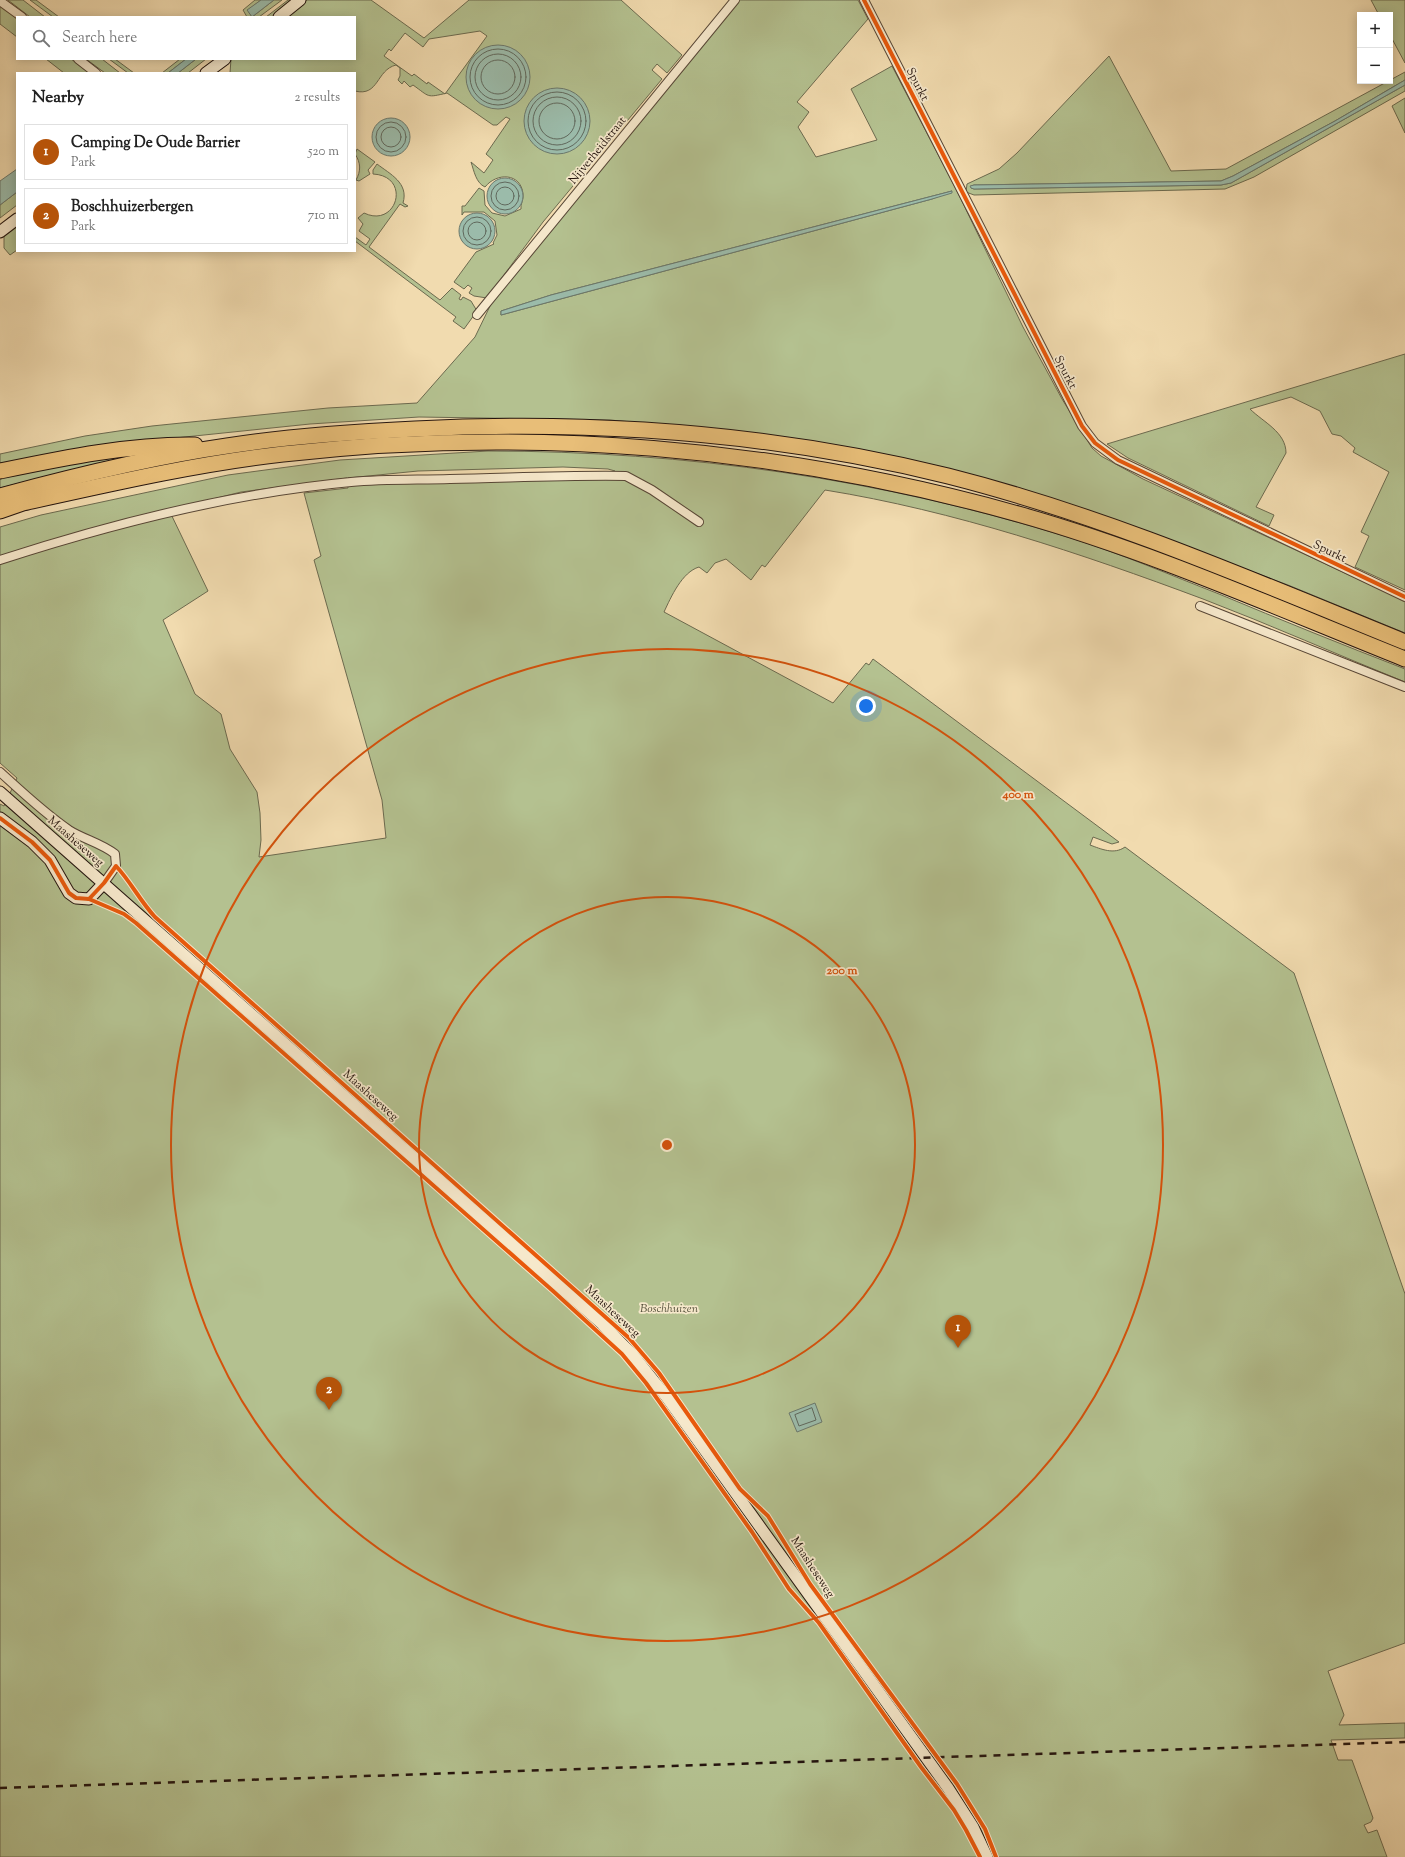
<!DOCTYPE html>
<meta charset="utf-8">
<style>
body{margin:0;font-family:"Sorts Mill Goudy",serif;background:#f2f2f2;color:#222}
.controls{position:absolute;right:12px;top:12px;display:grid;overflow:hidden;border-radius:0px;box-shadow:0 2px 10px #0003}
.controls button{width:36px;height:36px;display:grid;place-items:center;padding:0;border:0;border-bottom:1px solid #e0e0e0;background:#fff;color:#222;font:20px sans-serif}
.you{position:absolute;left:866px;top:706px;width:14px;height:14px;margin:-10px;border:3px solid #fff;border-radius:50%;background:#1a73e8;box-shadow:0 0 0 6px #1a73e833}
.badge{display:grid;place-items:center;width:26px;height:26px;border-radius:50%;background:#b45309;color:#fff;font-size:13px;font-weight:700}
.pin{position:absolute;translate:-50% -33px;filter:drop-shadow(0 1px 2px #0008)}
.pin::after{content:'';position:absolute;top:21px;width:14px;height:12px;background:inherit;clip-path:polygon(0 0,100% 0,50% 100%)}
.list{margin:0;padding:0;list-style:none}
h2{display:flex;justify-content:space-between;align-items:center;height:52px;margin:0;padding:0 16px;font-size:17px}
h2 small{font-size:13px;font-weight:400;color:#767676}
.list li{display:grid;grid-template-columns:26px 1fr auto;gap:12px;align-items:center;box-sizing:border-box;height:56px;margin:0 8px 8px;padding:0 8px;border:1px solid #e0e0e0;border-radius:0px}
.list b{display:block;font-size:15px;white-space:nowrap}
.list p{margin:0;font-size:13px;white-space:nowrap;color:#767676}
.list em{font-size:13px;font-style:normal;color:#767676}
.icon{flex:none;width:22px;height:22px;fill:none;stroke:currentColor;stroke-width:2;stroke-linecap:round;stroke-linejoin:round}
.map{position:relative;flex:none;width:1405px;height:1857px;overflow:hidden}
.search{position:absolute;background:#fff;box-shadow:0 2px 10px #0003;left:16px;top:16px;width:340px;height:44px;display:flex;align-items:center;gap:10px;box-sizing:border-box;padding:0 14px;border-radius:0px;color:#767676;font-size:15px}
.panel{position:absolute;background:#fff;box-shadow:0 2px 10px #0003;left:16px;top:72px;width:340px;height:180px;border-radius:0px}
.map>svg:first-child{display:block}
</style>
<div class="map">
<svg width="1405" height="1857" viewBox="0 0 1405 1857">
<rect width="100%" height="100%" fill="#f1dbaf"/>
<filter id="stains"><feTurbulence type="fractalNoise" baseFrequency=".005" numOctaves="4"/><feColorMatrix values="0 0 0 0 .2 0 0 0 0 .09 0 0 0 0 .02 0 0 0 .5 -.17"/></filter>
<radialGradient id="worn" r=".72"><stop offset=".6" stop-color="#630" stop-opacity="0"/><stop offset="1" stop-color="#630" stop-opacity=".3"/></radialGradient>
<!-- green -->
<g fill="#b4c190" stroke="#6c6a4f" fill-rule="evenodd">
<polygon points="8,0 23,0 45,17 30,17"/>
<polygon points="30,0 36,0 59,17 53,17"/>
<polygon points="255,0 261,0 248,10 252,17 274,0 282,0 259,17 247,17 243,10"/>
<polygon points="288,0 295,0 272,17 266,17"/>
<path d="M307 0H371L424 38 469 0H621L682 55 667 73 657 64 652 70 662 79 543 222 487 298 474 296 469 293 472 288 468 285 464 289 454 282 476 252 494 244 493 243 497 235 495 221 484 212H464L462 215V206H465L479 188 484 191 485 205 492 213 505 216 521 209C520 205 524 199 523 194 521 173 497 172 485 187 476 183 474 171 471 162L484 173 493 160 486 154 510 119 506 117 497 125H493L447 93C426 98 430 97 413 85L410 87 404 81 402 84 398 80 400 76V68L396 65C376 70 379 97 355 91V73H230L231 59H355V17H284ZM480 31 487 36 445 94 428 82 427 84 414 74 412 76 384 56 389 49 391 51 405 33 423 47 429 39Z"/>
<path d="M739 0H858L868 19 797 102 809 112 798 127 816 157 877 140 851 89 892 66 956 189 1023 327 1062 399 1092 448 1101 456 1143 479 1405 601V633L1288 585 1146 532 1032 494 654 424 610 420 419 417 310 424 127 443 0 464V454L85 436 152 426 328 408 417 403 475 337 491 304ZM952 191 932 199 501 315V311L551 295Z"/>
<polygon points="1371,0 1405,0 1405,63 1390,35 1390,15 1379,15"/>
<polygon points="0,5 17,18 17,37 0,24"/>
<polygon points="1109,56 1171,171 1226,169 1405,72 1405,80 1335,121 1233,176 1221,181 974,185 971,186 971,188 974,189 1221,185 1231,183 1405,85 1405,91 1254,177 1225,189 974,195 966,192 967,184 999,169 1017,153"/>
<polygon points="46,59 71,59 90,73 64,73"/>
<polygon points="86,59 102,59 120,73 105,73"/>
<polygon points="109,59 115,59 134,73 128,73"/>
<polygon points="180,59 186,59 168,73 162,73"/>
<polygon points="196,59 206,59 188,73 178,73"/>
<polygon points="1405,98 1405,133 1392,106"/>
<path d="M357 149 375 162 368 170 370 174 359 181 356 180C361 171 361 163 355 154Z"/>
<path d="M377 164C390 174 409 183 403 203L408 206 405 207 400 204 369 247 440 300 452 288 461 295 459 299 461 300 463 297 471 301 477 311 464 329 453 321 456 317 355 241V237L366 245 370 239 359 231 363 224 358 218 364 213C397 229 412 176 373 174V170Z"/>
<polygon points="17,192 17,205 0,218 0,205"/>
<polygon points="17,225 17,250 10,255 4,248 4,235"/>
<path d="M1405 354V590L1355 567 1369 536 1361 532 1389 472 1353 452 1355 448 1341 436 1332 434 1320 411 1291 397 1250 409C1263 422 1286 432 1286 453L1256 507 1274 515 1269 526 1128 458 1107 444Z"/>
<polygon points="185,446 51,475 0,488 0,474"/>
<path d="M488 451C685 451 883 479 1071 538 1122 554 1170 575 1219 594 1281 620 1343 645 1405 669V682C1338 655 1271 625 1203 599 1080 553 955 511 825 490L765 567 762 565 751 580 726 559 715 563 707 573 699 567C682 572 671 597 664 612L833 703 866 663 869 665 873 659 1119 842 1112 844 1093 837 1090 845C1101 849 1114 855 1125 847L1294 973 1405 1294V1643L1328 1671 1344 1715 1339 1725 1405 1723V1738L1331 1740 1338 1760H1352L1373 1818 1371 1822 1364 1825 1368 1833 1377 1830 1387 1857H0V804L4 806 17 778 0 763V527L41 515 228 475 340 460ZM563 467 608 469 615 471 597 474 348 478 418 471ZM347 478 348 488 304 493 321 556 314 560 382 800 386 838 259 857 261 840 260 813 257 792 230 749 221 714 195 694 163 620 208 591 169 510 241 492Z"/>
</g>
<!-- water -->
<g fill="#9bbbaa" stroke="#6b786c">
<polygon points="261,0 274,0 252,17 247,10"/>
<circle cx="498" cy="77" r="32"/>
<polygon points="186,59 196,59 178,73 168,73"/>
<polygon points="1405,80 1405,85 1231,183 1221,185 974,189 971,188 970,186 974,185 1221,181 1233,176 1335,121"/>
<circle cx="557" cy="121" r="33"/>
<circle cx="391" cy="137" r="19"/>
<polygon points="17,169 17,192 0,205 0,181"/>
<circle cx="505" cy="196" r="18"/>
<polygon points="952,191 952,193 932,199 501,315 501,311 551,295"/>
<circle cx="477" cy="231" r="18"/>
<polygon points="815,1403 822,1422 797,1432 789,1413"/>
</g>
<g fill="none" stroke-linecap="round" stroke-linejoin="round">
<!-- shore -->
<g stroke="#60685c" stroke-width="1">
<circle cx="498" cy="77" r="28"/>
<circle cx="498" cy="77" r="23"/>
<circle cx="498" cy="77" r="17"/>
<circle cx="557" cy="121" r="29"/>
<circle cx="557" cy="121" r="24"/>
<circle cx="557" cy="121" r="18"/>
<circle cx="391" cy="137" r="15"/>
<circle cx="391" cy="137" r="10"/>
<circle cx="505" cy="196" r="14"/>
<circle cx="505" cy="196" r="9"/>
<circle cx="477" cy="231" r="14"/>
<circle cx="477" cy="231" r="9"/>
<polygon points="812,1408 816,1420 799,1426 795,1415"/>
</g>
<defs>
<g id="street">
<polyline points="864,0 1082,426 1095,443 1118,460 1405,597"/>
<polyline points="0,1 22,17"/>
<polyline points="78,59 96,73"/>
<polyline points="477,315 735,0"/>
<path d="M0 560C114 523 232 493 351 482 384 479 418 480 450 479 509 478 567 475 626 476L652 490 699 522"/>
<polyline points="1200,606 1405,687"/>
<path d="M0 772C22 792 44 813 69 830 83 839 101 843 115 854L116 866 104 883"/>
</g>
<g id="secondary">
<polyline points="279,17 300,0"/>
<polyline points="206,73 225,59"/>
<polyline points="0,232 17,219"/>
<polyline points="0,792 602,1324 633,1355 665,1395 948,1788 973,1827 987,1857"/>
<polyline points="0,818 32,842 50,860 69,893 76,898 89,899 104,883"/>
</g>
<g id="highway">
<path d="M0 471C63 458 130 444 195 445"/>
<path d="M0 496C74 476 150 457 227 446 289 436 352 432 415 429 593 420 774 433 948 476 1106 516 1255 581 1405 642"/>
<path d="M0 511 23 503C109 484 195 464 283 454 529 426 779 447 1018 514 1150 551 1277 608 1405 659"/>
</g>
</defs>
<!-- street casing -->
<use href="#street" stroke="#574636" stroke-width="10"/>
<!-- secondary casing -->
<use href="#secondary" stroke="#24140e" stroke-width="13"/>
<!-- highway casing -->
<use href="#highway" stroke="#24140e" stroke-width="17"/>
<!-- street -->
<use href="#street" stroke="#f6e8cb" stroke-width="8"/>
<!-- secondary -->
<use href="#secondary" stroke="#f6e8cb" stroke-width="11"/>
<!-- highway -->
<use href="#highway" stroke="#e8be78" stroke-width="15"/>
<!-- rail -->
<polyline stroke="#24140e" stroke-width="2.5" stroke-dasharray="7 7" stroke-linecap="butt" points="0,1788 1405,1742"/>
<defs>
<g id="cycleway">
<polyline points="864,0 1082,426 1095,443 1118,460 1405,597"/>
<path d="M0 818 32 842 50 860 69 893 76 898 89 899 104 883 116 866C131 882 140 901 155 917L629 1338 659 1373 740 1489 768 1516 810 1584 957 1784 985 1829 996 1857"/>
<polyline points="89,899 124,914 136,923 553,1291 622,1354 646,1383 752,1532 789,1589 819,1623 921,1767 954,1810 966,1830 980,1857"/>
</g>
</defs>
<!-- cycleway casing -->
<use href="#cycleway" stroke="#f6e8cb" stroke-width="6"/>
<!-- cycleway -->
<use href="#cycleway" stroke="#e8590c" stroke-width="4"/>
</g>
<!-- distance rings -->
<g fill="none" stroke="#d4520c" stroke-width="2">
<circle cx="667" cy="1145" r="248"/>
<circle cx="667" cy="1145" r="496"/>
</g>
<g text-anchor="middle" stroke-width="3.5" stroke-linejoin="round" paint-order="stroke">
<!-- street labels -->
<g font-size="12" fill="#24140e" stroke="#f6e8cb">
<text transform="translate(918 84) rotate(63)" y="4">Spurkt</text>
<text transform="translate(597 150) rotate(-51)" y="4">Nijverheidstraat</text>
<text transform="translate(1066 372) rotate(63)" y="4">Spurkt</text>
<text transform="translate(1330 551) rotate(26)" y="4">Spurkt</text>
<text transform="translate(76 841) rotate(41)" y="4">Maasheseweg</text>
<text transform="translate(371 1095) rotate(42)" y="4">Maasheseweg</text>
<text transform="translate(613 1311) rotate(43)" y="4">Maasheseweg</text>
<text transform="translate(813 1567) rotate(57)" y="4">Maasheseweg</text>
</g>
<!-- park labels -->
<g font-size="12" font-style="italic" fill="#56513c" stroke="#f6e8cb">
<text x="669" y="1312">Boschhuizen</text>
</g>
</g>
<circle cx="667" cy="1145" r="6" fill="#d4520c" stroke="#f6e8cb" stroke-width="2"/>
<g font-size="12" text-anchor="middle" font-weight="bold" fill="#d4520c" stroke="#f6e8cb" stroke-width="3.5" stroke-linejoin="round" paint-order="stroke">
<text x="1018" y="798">400 m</text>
<text x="842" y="974">200 m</text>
</g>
<rect width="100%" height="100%" filter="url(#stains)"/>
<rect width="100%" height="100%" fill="url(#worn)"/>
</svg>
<div class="controls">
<button>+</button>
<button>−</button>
</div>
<div class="you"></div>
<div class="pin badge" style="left:958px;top:1348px">1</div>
<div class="pin badge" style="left:329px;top:1410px">2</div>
<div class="search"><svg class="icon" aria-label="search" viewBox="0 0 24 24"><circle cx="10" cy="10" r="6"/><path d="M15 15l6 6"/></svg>Search here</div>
<section class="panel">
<h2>Nearby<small>2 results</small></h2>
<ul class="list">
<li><span class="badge">1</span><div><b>Camping De Oude Barrier</b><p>Park</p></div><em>520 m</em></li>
<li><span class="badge">2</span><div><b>Boschhuizerbergen</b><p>Park</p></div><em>710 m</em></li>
</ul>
</section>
</div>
